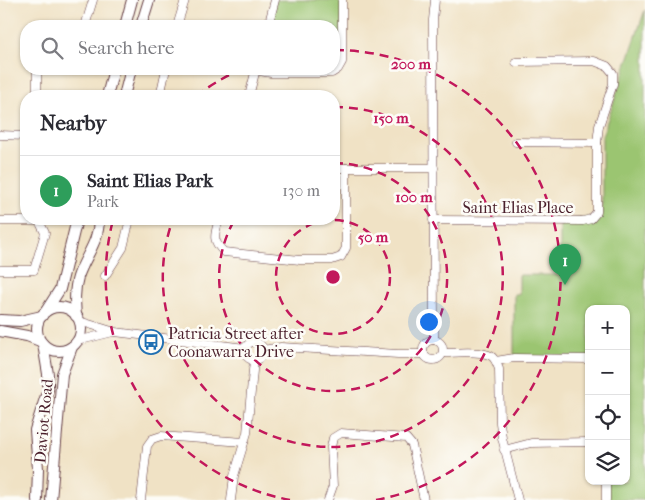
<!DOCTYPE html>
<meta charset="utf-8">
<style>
body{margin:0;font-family:"IM FELL French Canon",serif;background:#f2f2f3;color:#2b2b33}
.controls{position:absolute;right:15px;bottom:15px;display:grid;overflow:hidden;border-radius:10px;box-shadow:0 1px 4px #0004}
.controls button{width:45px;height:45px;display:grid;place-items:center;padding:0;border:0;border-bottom:1px solid #e1e1e2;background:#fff;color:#2b2b33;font:25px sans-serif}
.you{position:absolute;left:428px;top:321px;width:18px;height:18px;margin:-12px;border:4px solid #fff;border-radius:50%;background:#1a73e8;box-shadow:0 0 0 8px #1a73e833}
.badge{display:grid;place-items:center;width:32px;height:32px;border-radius:50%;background:#0b8043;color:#fff;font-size:16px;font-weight:700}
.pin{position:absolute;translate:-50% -41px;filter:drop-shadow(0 1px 2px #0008)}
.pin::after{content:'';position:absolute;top:26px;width:18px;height:15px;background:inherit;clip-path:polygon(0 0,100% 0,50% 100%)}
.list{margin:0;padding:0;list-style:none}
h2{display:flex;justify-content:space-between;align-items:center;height:65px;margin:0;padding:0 20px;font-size:21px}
h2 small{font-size:16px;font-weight:400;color:#7c7c81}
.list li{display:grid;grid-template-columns:32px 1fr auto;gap:15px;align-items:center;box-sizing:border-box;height:70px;padding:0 20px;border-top:1px solid #e1e1e2}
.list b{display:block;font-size:19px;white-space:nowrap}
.list p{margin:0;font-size:16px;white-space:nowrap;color:#7c7c81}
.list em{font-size:16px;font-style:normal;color:#7c7c81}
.icon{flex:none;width:28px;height:28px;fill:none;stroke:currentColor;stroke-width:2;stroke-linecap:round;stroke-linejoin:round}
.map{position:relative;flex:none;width:645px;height:500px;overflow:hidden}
.search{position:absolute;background:#fff;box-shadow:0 1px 4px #0004;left:20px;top:20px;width:320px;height:55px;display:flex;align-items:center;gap:12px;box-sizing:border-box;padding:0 18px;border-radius:20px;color:#7c7c81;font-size:19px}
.panel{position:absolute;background:#fff;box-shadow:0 1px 4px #0004;left:20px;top:90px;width:320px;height:135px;border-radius:20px}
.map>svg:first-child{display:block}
</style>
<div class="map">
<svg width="645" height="500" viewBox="0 0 645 500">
<rect width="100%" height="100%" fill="#fdfcf7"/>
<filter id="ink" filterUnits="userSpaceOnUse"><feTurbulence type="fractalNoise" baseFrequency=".02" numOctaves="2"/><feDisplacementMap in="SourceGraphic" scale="10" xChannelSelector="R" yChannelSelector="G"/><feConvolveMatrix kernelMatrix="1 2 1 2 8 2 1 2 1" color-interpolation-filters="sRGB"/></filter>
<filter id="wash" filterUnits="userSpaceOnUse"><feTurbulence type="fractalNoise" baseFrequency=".0096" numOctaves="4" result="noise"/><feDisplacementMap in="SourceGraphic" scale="20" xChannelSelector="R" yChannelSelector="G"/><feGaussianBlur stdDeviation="1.12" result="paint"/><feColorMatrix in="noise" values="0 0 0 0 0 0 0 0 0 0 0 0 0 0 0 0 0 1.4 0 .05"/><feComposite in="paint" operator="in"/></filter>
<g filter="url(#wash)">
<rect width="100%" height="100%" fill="#f0e2c5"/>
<!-- green -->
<g fill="#9bc571" stroke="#72724e">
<polygon points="275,0 342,0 342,62 332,73 256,69 334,69 334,26 268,26"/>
<polygon points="645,10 645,500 605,500 604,481 626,481 626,309 589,309 589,359 514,358 514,294 519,294 519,275 560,275 560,221 602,216 602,136"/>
</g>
</g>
<g filter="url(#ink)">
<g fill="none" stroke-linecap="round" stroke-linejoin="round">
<defs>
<g id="minor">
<polyline points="85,26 93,0"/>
<polyline points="177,26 185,0"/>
<polyline points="268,26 275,0"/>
<polyline points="247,69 271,73 332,73 338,69 342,62 342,0"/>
<polyline points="37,96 37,69"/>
<polyline points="160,96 166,69"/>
<polyline points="249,96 256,69"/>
<polyline points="0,135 26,136"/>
<polyline points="516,142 597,143"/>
<polyline points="334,168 434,168"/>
<path d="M219 219C215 234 211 240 224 252L300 260H332L341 257 346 248V168"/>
<polyline points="433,220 583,221 591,219 597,212 597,143 599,126 613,84 613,73 607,66 594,61 516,62"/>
<polyline points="0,221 39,221 41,219"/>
<polyline points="0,270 34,270 45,233 39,221"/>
<polyline points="105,276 123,248 130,219"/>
<polyline points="79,321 115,332 245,348"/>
<polyline points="434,340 433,20 435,0"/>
<circle cx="433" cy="350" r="10"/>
<polyline points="77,341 113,332"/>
<circle cx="254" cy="351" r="9"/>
<polyline points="263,350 281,347 398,354 424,354"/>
<path d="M443 353C455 353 480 350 491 356 495 358 497 364 499 369L500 423 502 438 518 500"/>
<polyline points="496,361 514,358 589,359"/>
<polyline points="504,450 531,443 589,442"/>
<polyline points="606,481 606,500"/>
<polyline points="141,500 147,446 152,439 161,436 244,442"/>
<polyline points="231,500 234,476 247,433 254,360"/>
<polyline points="328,500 333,486 331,447 333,438 341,433 406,438 412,445 424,500"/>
</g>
<g id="tertiary">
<polyline points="125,26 132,0"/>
<polyline points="141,26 149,0"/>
<polyline points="107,96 114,69"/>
<polyline points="124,96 131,69"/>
<circle cx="59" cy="329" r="22"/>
<polyline points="46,311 60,289 77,219"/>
<path d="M76 316C75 303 74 290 78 277 85 256 99 242 99 219"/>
<polyline points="0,320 20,321 42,316"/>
<polyline points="0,331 27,336 40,341"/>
<polyline points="37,500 38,469 35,430 48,389 48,374 43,344"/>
<polyline points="51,500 62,374 72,347"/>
</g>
</defs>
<!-- minor casing -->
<use href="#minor" stroke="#633c42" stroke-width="9"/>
<!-- tertiary casing -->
<use href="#tertiary" stroke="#633c42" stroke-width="12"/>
<!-- minor -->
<use href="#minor" stroke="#fff" stroke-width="8"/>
<!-- tertiary -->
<use href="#tertiary" stroke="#fff" stroke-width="10"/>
</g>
</g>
<!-- distance rings -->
<g fill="none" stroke="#c2185b" stroke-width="2.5" stroke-dasharray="9 6">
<circle cx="333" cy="277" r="57"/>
<path d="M334 163A114 114 0 1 1 235 219"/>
<path d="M334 107A170 170 0 1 1 173 219"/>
<path d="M290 500A227 227 0 0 1 113 220M196 96A227 227 0 0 1 242 69M335 50A227 227 0 0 1 376 500"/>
</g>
<!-- icons -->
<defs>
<symbol id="bus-ring" viewBox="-11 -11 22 22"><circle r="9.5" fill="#fdfcf7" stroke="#1f6fb2" stroke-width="1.5"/><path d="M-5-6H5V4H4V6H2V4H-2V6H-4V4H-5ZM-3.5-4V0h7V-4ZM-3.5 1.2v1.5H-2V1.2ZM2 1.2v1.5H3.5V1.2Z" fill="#1f6fb2"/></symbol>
</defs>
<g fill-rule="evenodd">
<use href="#bus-ring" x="137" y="328" width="28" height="28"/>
</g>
<g text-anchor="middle" stroke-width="5" stroke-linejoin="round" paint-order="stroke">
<!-- street labels -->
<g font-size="16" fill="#4a1f2b" stroke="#fdfcf7">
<text x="518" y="213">Saint Elias Place</text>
<text transform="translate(43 421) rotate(-85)" y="6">Daviot Road</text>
</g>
<!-- poi labels -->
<g font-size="16" fill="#4a1f2b" stroke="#fdfcf7" text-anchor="start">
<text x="168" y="339">Patricia Street after<tspan x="168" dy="18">Coonawarra Drive</tspan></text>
</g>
</g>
<circle cx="333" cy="277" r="8" fill="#c2185b" stroke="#fdfcf7" stroke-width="2.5"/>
<g font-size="15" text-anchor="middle" font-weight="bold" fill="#c2185b" stroke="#fdfcf7" stroke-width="5" stroke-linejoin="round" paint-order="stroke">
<text x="411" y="69">200 m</text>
<text x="391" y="123">150 m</text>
<text x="414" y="202">100 m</text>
<text x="373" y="242">50 m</text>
</g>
</svg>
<div class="controls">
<button>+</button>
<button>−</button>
<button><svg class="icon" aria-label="locate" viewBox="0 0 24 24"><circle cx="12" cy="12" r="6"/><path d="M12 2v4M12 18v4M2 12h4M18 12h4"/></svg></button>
<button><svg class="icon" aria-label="layers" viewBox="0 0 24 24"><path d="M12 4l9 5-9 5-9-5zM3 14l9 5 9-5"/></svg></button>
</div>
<div class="you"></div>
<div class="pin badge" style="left:565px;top:285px;background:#2e9e5b">1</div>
<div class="search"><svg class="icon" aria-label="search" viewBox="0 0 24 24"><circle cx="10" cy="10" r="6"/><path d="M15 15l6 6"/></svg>Search here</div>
<section class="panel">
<h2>Nearby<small></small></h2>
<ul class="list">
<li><span class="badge" style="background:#2e9e5b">1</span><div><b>Saint Elias Park</b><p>Park</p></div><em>130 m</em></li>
</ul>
</section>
</div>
